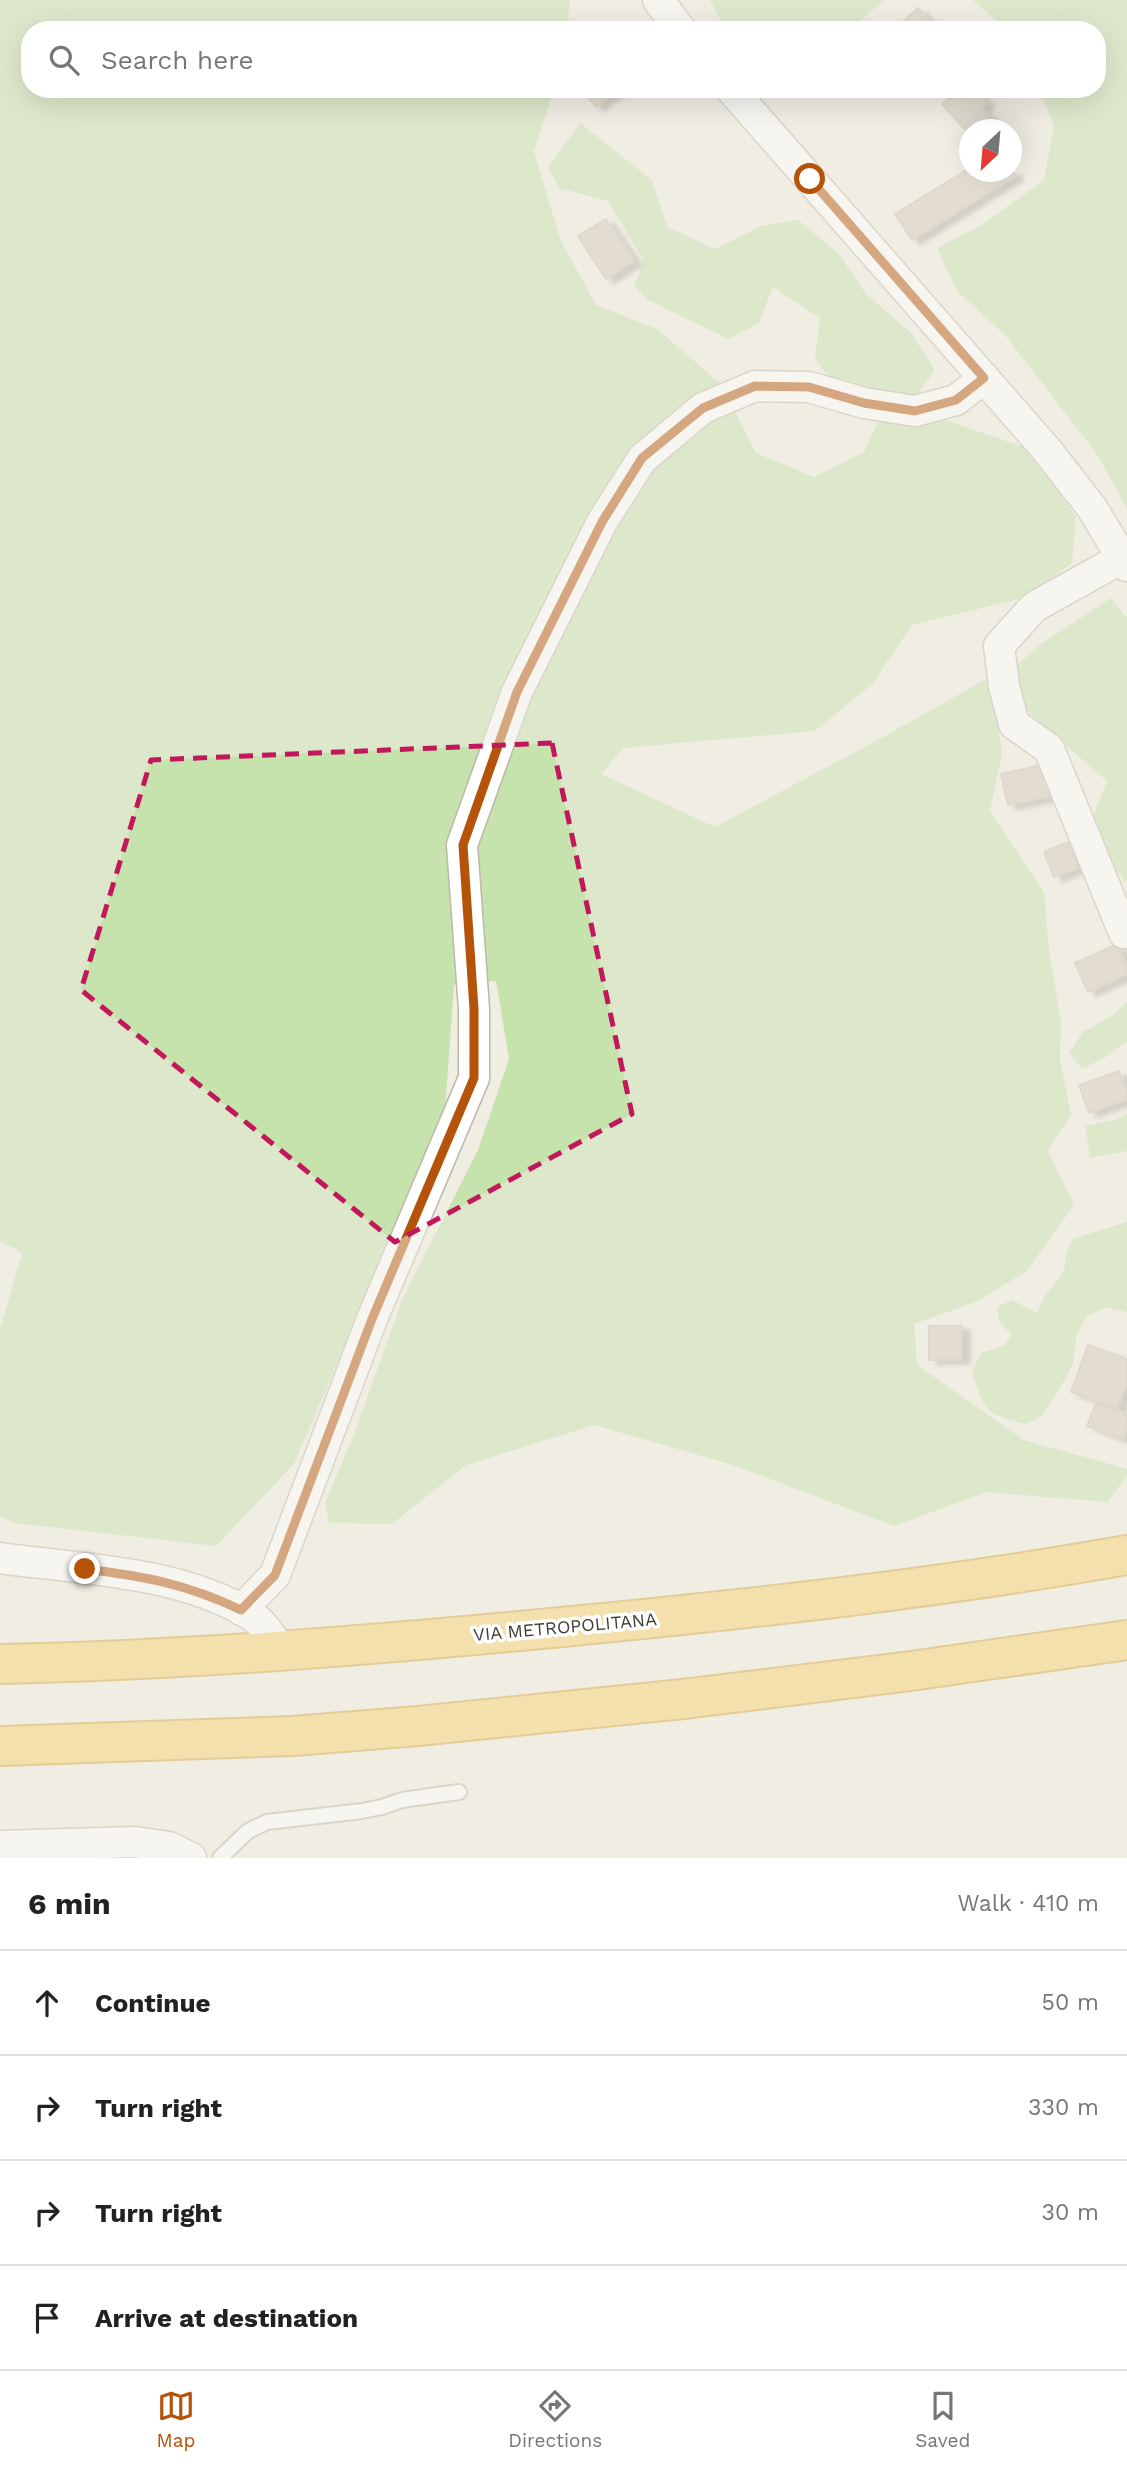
<!DOCTYPE html>
<meta charset="utf-8">
<style>
body{margin:0;font-family:"Work Sans",sans-serif;background:#f2f2f2;color:#222}
.compass{position:absolute;left:959px;top:119px;width:63px;height:63px;border-radius:50%;background:#fff;box-shadow:0 7px 28px #0002;rotate:206deg}
.stop{position:absolute;width:21px;height:21px;margin:-16px;border:5px solid #b45309;border-radius:50%;background:#fff}
.stop.end{background:#b45309;border-color:#fff;box-shadow:0 2px 7px #0008}
.list{margin:0;padding:0;list-style:none}
h2{display:flex;justify-content:space-between;align-items:center;height:91px;margin:0;padding:0 28px;font-size:30px}
h2 small{font-size:23px;font-weight:400;color:#767676}
.list li{display:grid;grid-template-columns:46px 1fr auto;gap:21px;align-items:center;box-sizing:border-box;height:105px;padding:0 28px;border-top:2px solid #e0e0e0}
.list b{display:block;font-size:26px;white-space:nowrap}
.list em{font-size:23px;font-style:normal;color:#767676}
.icon{flex:none;width:38px;height:38px;fill:none;stroke:currentColor;stroke-width:2;stroke-linecap:round;stroke-linejoin:round}
.map{position:relative;flex:none;width:1127px;height:1858px;overflow:hidden}
.search{position:absolute;background:#fff;box-shadow:0 7px 28px #0002;left:21px;right:21px;top:21px;height:77px;display:flex;align-items:center;gap:18px;box-sizing:border-box;padding:0 24px;border-radius:28px;color:#767676;font-size:26px}
.sheet{height:511px;background:#fff}
nav{display:flex;justify-content:space-around;align-items:center;box-sizing:border-box;height:98px;border-top:2px solid #e0e0e0;background:#fff;font-size:19px;color:#767676}
nav a{display:grid;justify-items:center;gap:4px}
nav .on{color:#b45309}
.map>svg:first-child{display:block}
</style>
<div class="map">
<svg width="1127" height="1858" viewBox="0 0 1127 1858">
<defs>
<filter id="shadow"><feDropShadow dx="8" dy="4.5" stdDeviation="2" flood-color="#0004"/></filter>
</defs>
<rect width="100%" height="100%" fill="#f0ede3"/>
<!-- green -->
<g fill="#c6e3ad">
<polygon points="0,0 570,0 567,30 30,30 30,89 554,89 534,151 560,239 596,305 657,329 721,384 756,453 814,477 864,452 880,417 948,421 1030,449 1076,517 1072,563 1023,598 912,625 872,684 815,731 623,748 601,774 715,827 883,737 990,677 1002,753 990,811 1044,892 1049,949 1061,1021 1060,1060 1071,1115 1048,1151 1074,1205 1027,1271 976,1302 914,1324 917,1365 1024,1440 1127,1469 1127,1475 1108,1502 987,1492 894,1526 733,1465 594,1425 466,1465 392,1524 329,1523 325,1502 355,1432 402,1300 478,1150 509,1059 496,981 454,985 445,1111 294,1464 216,1546 14,1523 0,1516 0,1329 22,1253 0,1241"/>
<polygon points="710,0 885,0 848,30 726,30"/>
<polygon points="972,0 1127,0 1127,508 1096,453 1005,335 957,291 937,248 982,225 1044,180 1054,125 1039,89 1097,89 1097,30 1009,30"/>
<polygon points="580,123 652,180 667,227 715,249 761,226 798,220 839,254 866,294 910,332 935,370 915,397 855,388 830,379 815,359 820,318 773,287 759,323 728,339 647,299 634,286 644,261 608,201 559,188 548,167"/>
<polygon points="1111,598 1127,618 1127,883 1098,848 1094,814 1107,781 1038,721 1017,699 1016,666 1041,644"/>
<polygon points="1127,1002 1127,1041 1106,1057 1082,1069 1069,1053 1083,1032 1113,1015"/>
<polygon points="1127,1114 1127,1151 1090,1158 1085,1126 1114,1120"/>
<path d="M1127 1222V1312L1106 1307 1086 1317 1076 1337 1073 1364 1059 1390 1043 1415 1027 1424C987 1416 984 1411 972 1372L981 1353 1004 1346 1012 1335 999 1322 997 1307 1012 1300 1037 1313 1044 1297 1064 1271 1066 1254 1072 1239Z"/>
</g>
<!-- building -->
<g fill="#d1c9b9" stroke="#cbc2ad" stroke-width="2" filter="url(#shadow)">
<polygon points="918,8 938,30 894,30"/>
<polygon points="581,89 618,89 596,107"/>
<polygon points="960,89 975,89 987,103 981,108 990,117 976,130 970,130 970,135 942,104"/>
<polygon points="970,168 970,172 1012,172 1012,170 1015,176 912,240 895,214"/>
<polygon points="606,219 634,261 606,279 578,236"/>
<polygon points="1046,764 1053,796 1008,805 1001,774"/>
<polygon points="1068,842 1078,868 1054,877 1044,852"/>
<polygon points="1117,944 1127,967 1127,974 1088,992 1075,963"/>
<polygon points="1119,1071 1127,1092 1127,1099 1089,1113 1079,1085"/>
<polygon points="929,1326 962,1326 962,1359 929,1360"/>
<polygon points="1088,1345 1127,1359 1127,1381 1117,1409 1071,1392"/>
<polygon points="1096,1403 1127,1414 1127,1427 1123,1439 1087,1426"/>
</g>
<g fill="none" stroke-linecap="round" stroke-linejoin="round">
<defs>
<polyline id="lane" points="220,1858 248,1831 267,1822 362,1811 382,1807 402,1800 459,1792"/>
<g id="street">
<polyline points="658,0 681,30"/>
<polyline points="731,89 1046,449 1092,508 1127,566"/>
<polyline points="1122,558 1034,607 999,646 1004,686 1014,724 1049,749 1124,933"/>
<path d="M0 1558C81 1569 179 1571 251 1615 263 1622 273 1640 282 1651"/>
<polyline points="241,1610 275,1575 372,1319 474,1078 474,1009 462,845 517,692 602,522 642,459 703,408 755,386 809,387 864,403 915,411 956,400 984,378"/>
<polyline points="0,1846 135,1842 169,1847 191,1858"/>
</g>
<g id="highway">
<path d="M0 1664C188 1660 375 1645 562 1627 751 1609 940 1588 1127 1555"/>
<polyline points="0,1746 293,1736 418,1726 683,1699 911,1671 1127,1640"/>
</g>
</defs>
<!-- lane casing -->
<use href="#lane" stroke="#beb8a9" stroke-width="18"/>
<!-- street casing -->
<use href="#street" stroke="#beb8a9" stroke-width="33"/>
<!-- highway casing -->
<use href="#highway" stroke="#d3a73a" stroke-width="42"/>
<!-- lane -->
<use href="#lane" stroke="#fff" stroke-width="14"/>
<!-- street -->
<use href="#street" stroke="#fff" stroke-width="30"/>
<!-- highway -->
<use href="#highway" stroke="#f5d169" stroke-width="38"/>
</g>
<g fill="none" stroke-linecap="round" stroke-linejoin="round">
<!-- route -->
<path stroke="#b45309" stroke-width="9" d="M85 1569C143 1576 187 1584 241 1610L275 1575 372 1319 474 1078V1009L463 845 517 692 602 522 642 458 703 408 755 386 809 387 864 403 915 411 956 400 984 378 810 179"/>
</g>
<!-- marked area -->
<path d="M0 0H1127V1858H0ZM552 743 632 1114 395 1242 81 990 151 760Z" fill="#f0ede3" fill-opacity=".55" fill-rule="evenodd"/>
<path fill="none" stroke="#c2185b" stroke-width="5" stroke-dasharray="14 9" stroke-linejoin="round" d="M552 743 632 1114 395 1242 81 990 151 760Z"/>
<g text-anchor="middle" stroke-width="7" stroke-linejoin="round" paint-order="stroke">
<!-- street labels -->
<g font-size="18" fill="#413d33" stroke="#fff">
<text transform="translate(565 1627) rotate(-5)" y="6">VIA METROPOLITANA</text>
</g>
</g>
</svg>
<svg class="compass" viewBox="-18 -18 36 36"><path d="M0-13l5 13h-10z" fill="#e53935"/><path d="M0 13l5-13h-10z" fill="#767676"/></svg>
<div class="stop" style="left:810px;top:179px"></div>
<div class="stop end" style="left:85px;top:1569px"></div>
<div class="search"><svg class="icon" aria-label="search" viewBox="0 0 24 24"><circle cx="10" cy="10" r="6"/><path d="M15 15l6 6"/></svg>Search here</div>
</div>
<section class="sheet">
<h2>6 min<small>Walk · 410 m</small></h2>
<ul class="list">
<li><svg class="icon" aria-label="ahead" viewBox="0 0 24 24"><path d="M12 20V5M6 11l6-6 6 6"/></svg><div><b>Continue</b></div><em>50 m</em></li>
<li><svg class="icon" aria-label="right" viewBox="0 0 24 24"><path d="M7 20v-9h11M14 6l5 5-5 5"/></svg><div><b>Turn right</b></div><em>330 m</em></li>
<li><svg class="icon" aria-label="right" viewBox="0 0 24 24"><path d="M7 20v-9h11M14 6l5 5-5 5"/></svg><div><b>Turn right</b></div><em>30 m</em></li>
<li><svg class="icon" aria-label="arrive" viewBox="0 0 24 24"><path d="M6 21V4h12l-3 4 3 4H6"/></svg><div><b>Arrive at destination</b></div></li>
</ul>
</section>
<nav>
<a class="on"><svg class="icon" aria-label="map" viewBox="0 0 24 24"><path d="M3 6l6-2 6 2 6-2v14l-6 2-6-2-6 2zM9 4v14M15 6v14"/></svg>Map</a>
<a><svg class="icon" aria-label="directions" viewBox="0 0 24 24"><path d="M12 3l9 9-9 9-9-9zM9 14v-3h6M13 9l2 2-2 2"/></svg>Directions</a>
<a><svg class="icon" aria-label="saved" viewBox="0 0 24 24"><path d="M7 4h10v16l-5-4-5 4z"/></svg>Saved</a>
</nav>
